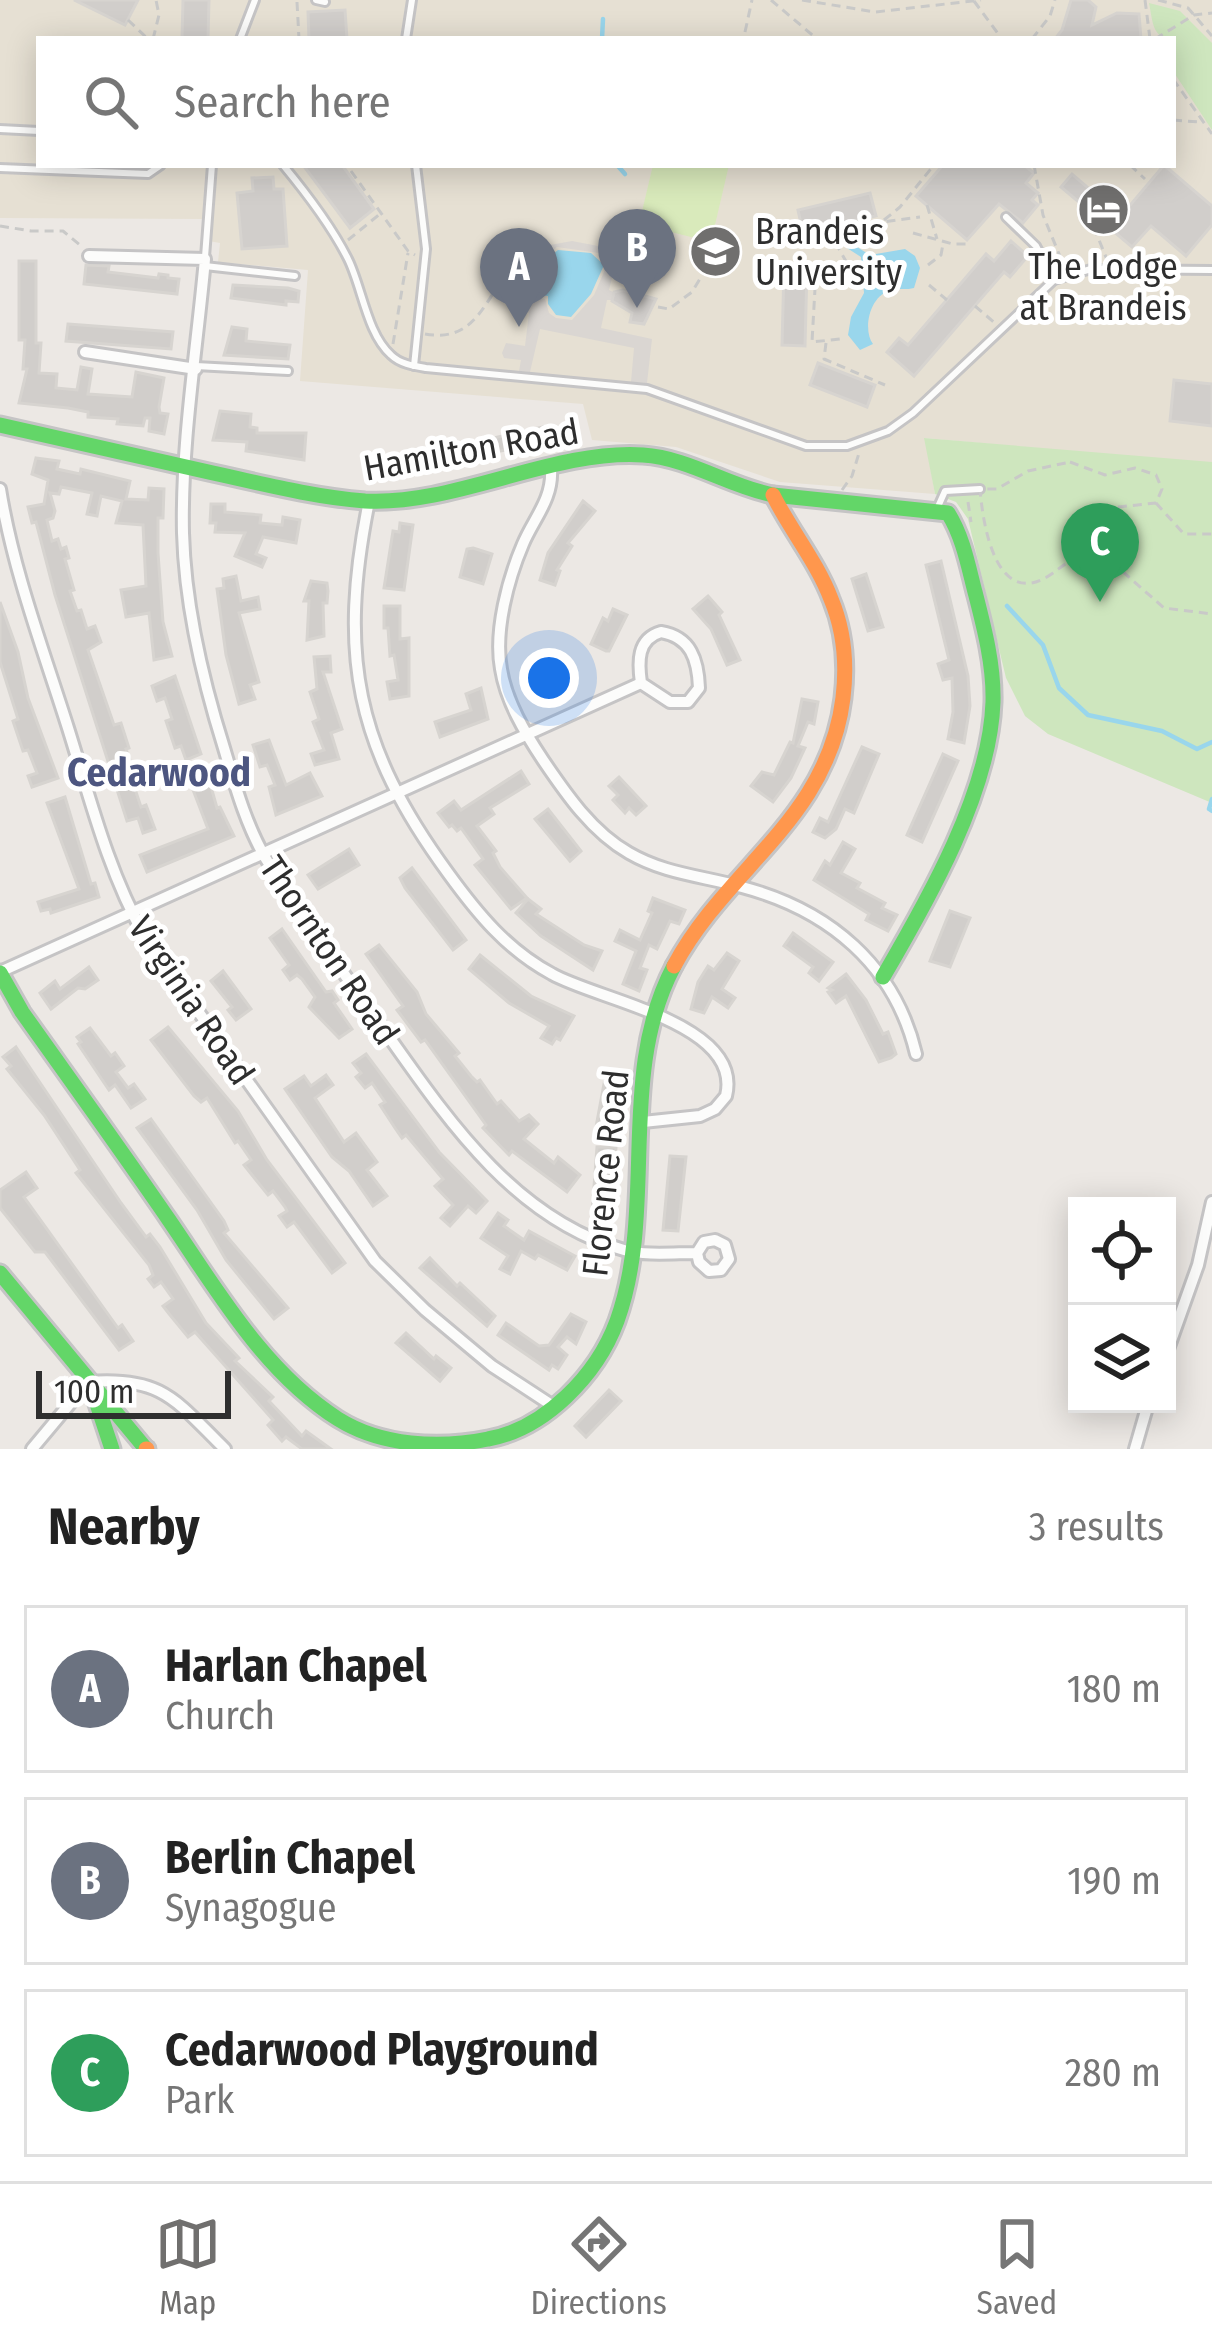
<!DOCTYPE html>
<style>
body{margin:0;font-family:"Fira Sans Condensed",sans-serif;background:#f2f2f2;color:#222}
.controls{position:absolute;right:36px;bottom:36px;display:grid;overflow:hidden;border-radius:0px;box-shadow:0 6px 30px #0003}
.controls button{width:108px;height:108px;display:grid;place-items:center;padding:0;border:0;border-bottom:3px solid #e0e0e0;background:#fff;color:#222;font:60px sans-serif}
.scale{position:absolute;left:36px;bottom:30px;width:195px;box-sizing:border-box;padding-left:12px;border:6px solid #2e2e2e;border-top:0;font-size:33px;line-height:42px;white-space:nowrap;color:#2e2e2e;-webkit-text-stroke:9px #fff;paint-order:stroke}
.you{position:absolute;left:549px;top:678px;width:42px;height:42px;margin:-30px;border:9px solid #fff;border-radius:50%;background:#1a73e8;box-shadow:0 0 0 18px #1a73e833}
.badge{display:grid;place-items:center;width:78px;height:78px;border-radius:50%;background:#706f6e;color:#fff;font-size:39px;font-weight:700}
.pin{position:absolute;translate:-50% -99px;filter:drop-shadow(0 3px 6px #0008)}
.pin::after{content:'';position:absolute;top:63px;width:42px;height:36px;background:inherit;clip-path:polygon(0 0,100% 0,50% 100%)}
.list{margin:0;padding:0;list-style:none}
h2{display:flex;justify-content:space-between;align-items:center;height:156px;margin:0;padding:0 48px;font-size:51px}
h2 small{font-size:39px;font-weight:400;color:#767676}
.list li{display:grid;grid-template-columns:78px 1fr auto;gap:36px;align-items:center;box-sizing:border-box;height:168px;margin:0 24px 24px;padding:0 24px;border:3px solid #e0e0e0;border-radius:0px}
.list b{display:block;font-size:45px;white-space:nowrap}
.list p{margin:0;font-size:39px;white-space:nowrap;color:#767676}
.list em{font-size:39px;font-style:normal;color:#767676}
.icon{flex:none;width:66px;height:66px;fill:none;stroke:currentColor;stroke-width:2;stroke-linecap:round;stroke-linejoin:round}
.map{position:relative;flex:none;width:1212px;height:1449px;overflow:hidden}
.search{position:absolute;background:#fff;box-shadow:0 6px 30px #0003;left:36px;right:36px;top:36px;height:132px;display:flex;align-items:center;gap:30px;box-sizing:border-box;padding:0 42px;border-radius:0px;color:#767676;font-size:45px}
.sheet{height:732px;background:#fff}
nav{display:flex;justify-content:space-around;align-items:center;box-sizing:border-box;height:168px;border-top:3px solid #e0e0e0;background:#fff;font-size:33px;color:#767676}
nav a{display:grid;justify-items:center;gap:6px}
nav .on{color:#706f6e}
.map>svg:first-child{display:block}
</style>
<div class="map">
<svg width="1212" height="1449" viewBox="0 0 1212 1449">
<rect width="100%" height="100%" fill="#ece8e4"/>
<!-- education -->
<path fill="#e6e0d3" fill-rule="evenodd" d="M0 0H1212V464L925 438 935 494 780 482 676 447 592 440 583 404 300 381 308 270 218 262 220 243 203 240V219L0 218ZM39 39H1173V165H39Z"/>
<!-- green -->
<g fill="#cee6be">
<path d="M1149 3 1180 11 1212 43V130L1173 71V39C1152 39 1153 22 1149 3Z"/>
<polygon points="924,438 1212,462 1212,803 1048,734 1025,716 1006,678 968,519 956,502 935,494"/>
</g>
<!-- pitch -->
<polygon fill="#d9eabb" points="653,165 729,165 711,242 639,224"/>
<!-- plaza -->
<path fill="#dad6d2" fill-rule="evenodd" d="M572 241 619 250 609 290 613 292 611 300H607L601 328 652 339 647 383 631 382 634 348 540 329 530 372 519 371 521 360 504 358 502 353 506 343 525 346 529 313 518 300 519 273 550 245ZM557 247 599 253 607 265 594 295 572 320 556 318 549 313 545 299 528 296 522 290 527 271Z"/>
<!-- water -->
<g fill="#99d6ec">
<path d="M847 241 870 255 905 249 915 256 920 268 914 288C907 290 899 288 892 290 870 294 862 329 873 344L860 350 848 335 851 317 864 293 861 257 847 248Z"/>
<polygon points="558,250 591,253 604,265 591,294 571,317 556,315 548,304 548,296 529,294 525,289 529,273"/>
</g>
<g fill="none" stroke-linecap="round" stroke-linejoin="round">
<!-- stream -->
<g stroke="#99d6ec" stroke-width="4.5">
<polyline points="602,39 603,19"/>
<polyline points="617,165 625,174"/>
<polyline points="1007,606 1043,645 1059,688 1088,715 1162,731 1197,749 1212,742"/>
<polyline points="1212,799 1209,809 1212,811"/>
</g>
</g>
<!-- building -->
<g fill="#d1cecb" stroke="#d7d4d0" stroke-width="3">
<polygon points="74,0 138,0 125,25"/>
<polygon points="183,0 209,0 208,39 182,39"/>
<polygon points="1071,0 1088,0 1096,7 1092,25 1117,13 1139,14 1141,39 1055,39 1062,30"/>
<polygon points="345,10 347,39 309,39 308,12"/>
<polygon points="303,165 342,165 374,209 350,228"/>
<polygon points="943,165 1024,165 1034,173 1026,183 1038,193 1032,200 1038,205 1023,223 999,204 967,240 916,196"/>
<polygon points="1164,165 1212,206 1212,225 1186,256 1151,226 1132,247 1061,187 1072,174 1121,216"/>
<polygon points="273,177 274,189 283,189 287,246 242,249 237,193 253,191 252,178"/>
<polygon points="870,193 876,216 803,233 798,210"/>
<polygon points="1011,241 1028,256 1010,277 1004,272 914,376 887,352 899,338 908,345 986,254 994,261"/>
<polygon points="19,261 36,261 36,343 41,343 39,373 57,374 56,388 77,390 81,367 92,369 88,394 132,397 136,372 164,378 159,407 160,413 168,414 164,434 149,431 150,418 145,418 143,426 117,424 118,419 88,417 88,412 68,408 19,403 27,369 23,369 25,340 19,340"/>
<polygon points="86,265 109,266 108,272 158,278 159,274 168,275 168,278 179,279 177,294 84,284"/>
<polygon points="784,269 807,269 805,346 782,345"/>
<polygon points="233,285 288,288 299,291 298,302 286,301 286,305 231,298"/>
<polygon points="623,290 656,299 644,324 630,322 632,313 612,301 614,292"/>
<polygon points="68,324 173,332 171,349 66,341"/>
<polygon points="232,327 247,329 246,341 290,345 288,359 224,355"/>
<polygon points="818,363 875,385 867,407 810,385"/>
<polygon points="1174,380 1212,384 1212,426 1170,421"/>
<polygon points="220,411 251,414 250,427 257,428 257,433 306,433 304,460 246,451 247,442 213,440"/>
<polygon points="547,426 550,442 457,459 453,447"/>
<polygon points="36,458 59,461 57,469 80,474 81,469 130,481 126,499 148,500 149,488 164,489 163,518 158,518 158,553 163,622 172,656 154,660 149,613 126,617 121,590 146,586 143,525 116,523 122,501 101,496 97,516 87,514 92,493 61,487 59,494 50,493 55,511 53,518 47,520 52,541 58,539 61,549 66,547 69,558 65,559 74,590 70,591 77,611 81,610 87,629 95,626 101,642 88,650 114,725 121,723 129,748 126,749 133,769 129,770 133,783 141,807 146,805 155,829 143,833 138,818 127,821 55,595 36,522 32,523 28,507 44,504 48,480 32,474"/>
<polygon points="583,501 595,511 568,543 572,546 557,570 560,571 555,585 540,580 548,553"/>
<polygon points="211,504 225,504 225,512 261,515 260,523 282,525 283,517 300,520 296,543 263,537 256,554 266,558 262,567 235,556 245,533 215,532 216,523 210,523"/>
<polygon points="400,523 413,525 404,590 384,588 393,531 399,532"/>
<polygon points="473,548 492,554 483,584 460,577 467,549"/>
<polygon points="941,561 968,676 970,706 964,743 948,739 953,712 952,678 943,680 938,664 949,660 926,565"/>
<polygon points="866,574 883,627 868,631 852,579"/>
<polygon points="236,576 241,601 258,597 260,609 239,613 259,682 250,685 255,699 239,704 226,655 217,589 224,588 223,579"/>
<polygon points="311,581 327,583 328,591 327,603 323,603 324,636 307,640 309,601 304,601"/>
<polygon points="708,596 722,612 719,615 740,660 727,665 711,629 693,609"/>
<polygon points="0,602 18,652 28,698 58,778 32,787 28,776 37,773 28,750 23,751 13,721 18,719 0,662"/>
<polygon points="384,606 400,606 400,639 409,638 409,696 390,699 387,682 398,680 394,655 390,656 388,628 384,628"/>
<polygon points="613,609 627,615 609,651 606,651 591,644 603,618 608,621"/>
<polygon points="330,656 331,672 323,672 342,729 331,733 339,759 315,765 311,754 324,750 313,722 319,719 310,692 317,689 314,657"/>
<polygon points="175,676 201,754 186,760 181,746 175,748 166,721 172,719 165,698 157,701 152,686"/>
<polygon points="481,688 488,719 440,737 435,722 471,710 466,694"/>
<polygon points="802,699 818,702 814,724 808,722 798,746 805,748 791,778 773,802 751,786 762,772 774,775 790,742 793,743"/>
<polygon points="269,740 286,785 310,773 322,796 276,815 269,787 275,785 267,765 260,767 253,745"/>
<polygon points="862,747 879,754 854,813 845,809 836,829 825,838 813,832 820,818 828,822"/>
<polygon points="943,754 958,761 922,842 907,835"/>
<polygon points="521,771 529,784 490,808 494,814 477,826 496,851 493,853 500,867 527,898 511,909 475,865 483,859 461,828 457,831 452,825 449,827 438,813 454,801 461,810"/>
<polygon points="208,776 217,808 220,807 234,836 147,872 140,855 208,829 190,782"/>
<polygon points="619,777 646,806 636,815 629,808 625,813 613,800 618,795 609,786"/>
<polygon points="65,797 91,884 95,883 99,897 51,913 50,909 41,911 38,902 79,889 47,803"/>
<polygon points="548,809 581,851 570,861 535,819"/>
<polygon points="843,842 855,849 841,873 860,883 857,888 885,903 882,908 897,915 888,931 866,920 869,914 814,880 825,861 830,865"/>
<polygon points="349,849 359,865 318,889 308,875"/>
<polygon points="412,868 466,940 453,950 405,888 400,878"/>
<polygon points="653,898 685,910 679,924 670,921 657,949 649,945 640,968 647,970 639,991 623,984 636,951 615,941 620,930 640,940 652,913 648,911"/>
<polygon points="528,899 541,909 536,914 584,945 602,951 593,970 541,936 516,913"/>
<polygon points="950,911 970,918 950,967 930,961"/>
<polygon points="282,929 326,992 332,991 338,1000 334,1003 352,1029 339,1038 309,1007 315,997 302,979 297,975 290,980 283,970 289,965 270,938"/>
<polygon points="793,933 833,962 819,981 809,973 813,967 784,946"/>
<polygon points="379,945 417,992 426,1014 459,1053 455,1056 471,1076 477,1082 480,1080 497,1104 501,1101 519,1121 529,1115 538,1124 524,1139 554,1163 558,1157 580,1175 567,1192 512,1151 509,1155 483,1128 486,1125 425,1040 421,1042 397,1010 403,1006 366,954"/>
<polygon points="727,953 739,961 722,989 735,998 728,1008 712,997 704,1013 691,1009 698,982 708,966 714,970"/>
<polygon points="480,955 531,996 574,1016 560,1040 556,1038 552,1044 541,1038 549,1026 509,1003 469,969"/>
<polygon points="89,967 98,980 85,989 78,988 51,1009 40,993 55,981 60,989"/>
<polygon points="223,971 251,1009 236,1020 228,1010 232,1007 211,981"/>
<polygon points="846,974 866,1000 883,1034 888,1032 896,1054 891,1058 879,1062 846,996 836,1003 828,992 832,990 828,988"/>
<polygon points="168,1027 238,1111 267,1160 345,1263 332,1273 294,1222 287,1227 279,1216 287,1211 285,1207 273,1191 268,1195 244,1165 251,1160 238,1141 235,1143 207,1098 201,1102 194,1096 151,1040"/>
<polygon points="90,1028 111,1056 115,1053 124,1066 116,1072 128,1088 134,1084 145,1099 131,1108 115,1085 109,1090 78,1044 81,1042 77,1037"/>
<polygon points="16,1047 121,1203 146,1237 150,1234 160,1247 206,1323 239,1358 235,1361 273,1397 269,1401 302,1436 306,1431 331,1449 302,1449 286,1437 282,1441 268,1425 273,1420 195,1332 188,1337 170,1315 163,1306 173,1299 161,1282 154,1287 148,1279 153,1275 149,1265 76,1173 80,1170 44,1115 7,1069 11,1066 3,1057"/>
<polygon points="366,1054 439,1152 487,1201 476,1213 468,1206 450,1226 441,1218 453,1205 435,1186 443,1179 406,1135 402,1138 395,1128 380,1105 385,1102 372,1083 365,1088 356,1077 361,1073 353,1063"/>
<polygon points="606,1073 623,1074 618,1129 596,1127"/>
<polygon points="326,1075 333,1085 315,1098 344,1142 356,1133 377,1162 367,1170 387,1196 373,1206 349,1171 332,1157 285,1089 304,1076 311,1086"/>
<polygon points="151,1119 224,1221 228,1230 224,1233 288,1308 274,1319 226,1260 197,1210 137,1128"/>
<polygon points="597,1147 616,1147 615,1165 612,1207 603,1203 591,1226"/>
<polygon points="670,1156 686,1157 678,1231 663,1230"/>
<polygon points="26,1172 37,1188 24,1197 118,1328 122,1325 133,1341 119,1350 45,1252 35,1252 0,1208 0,1190"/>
<polygon points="498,1213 508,1220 504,1226 524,1240 529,1231 575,1256 567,1270 538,1255 535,1259 521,1251 510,1274 500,1269 508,1256 481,1238"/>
<polygon points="430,1258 457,1286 460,1283 495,1316 487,1326 420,1268"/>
<polygon points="571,1314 586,1322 576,1344 567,1337 558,1347 567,1355 558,1369 552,1365 549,1370 498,1335 506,1323 539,1346 549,1345"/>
<polygon points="406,1333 434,1359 436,1356 451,1368 440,1381 396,1343"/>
<polygon points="609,1390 621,1401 586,1437 575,1426"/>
</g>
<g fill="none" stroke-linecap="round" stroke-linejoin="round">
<defs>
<g id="lane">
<polyline points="316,0 325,2"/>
<polyline points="240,39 255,0"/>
<polyline points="406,39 412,0"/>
<polyline points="0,129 39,131"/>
<path d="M283 165C307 194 331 225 348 259 362 287 367 334 391 355 400 364 414 366 426 368L647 389 806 446H847L888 431 913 413 1054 280 1091 269 1212 270"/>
<polyline points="0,168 148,174 161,165"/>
<polyline points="1006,217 1036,246 1054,280"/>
<polyline points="205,257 212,165"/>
<polyline points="205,266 295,276"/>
<polyline points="196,366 288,371"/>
<polyline points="414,366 426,249 416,165"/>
<polyline points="937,509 945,491 980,489"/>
</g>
<g id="street">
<path d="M89 256 205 259C197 348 181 444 183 533 185 606 202 678 224 748 235 785 246 825 266 859 299 913 338 965 375 1017 440 1108 509 1218 624 1250 646 1256 674 1253 697 1253L699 1262 709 1271 721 1270 729 1259 725 1245 715 1240 704 1242 697 1253"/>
<polyline points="85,352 196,369"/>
<path d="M551 469C553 499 534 518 523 544 508 579 494 631 501 669 506 701 525 733 543 760 566 794 592 832 629 853 665 874 703 876 742 887 829 910 895 965 916 1054"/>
<path d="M0 489C13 570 43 649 68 728 90 798 108 871 144 935L375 1261 425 1310 492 1366 553 1406"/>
<path d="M369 501C338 654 355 746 448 873 477 913 507 950 552 974 597 1000 744 1023 726 1096L715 1109 700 1116 643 1122"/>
<path d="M661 632C691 637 698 660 699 688L688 702H670L641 683C638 662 637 639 661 632Z"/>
<polyline points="0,972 641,683"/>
<polyline points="1167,1352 1198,1265 1212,1202"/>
<path d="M32 1449 88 1382C163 1376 176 1401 225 1449"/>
<polyline points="1135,1449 1148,1404"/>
</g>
<g id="fast">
<path d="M0 425C71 441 142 457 213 473 263 484 314 497 365 501 455 506 553 449 643 455 689 458 728 486 773 495L948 513C963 537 968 565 975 592 984 627 994 665 993 702 990 792 928 900 883 977"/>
<path d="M0 973 22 1012C71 1081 121 1150 169 1220 217 1290 264 1372 338 1419 381 1446 439 1449 488 1439 545 1429 597 1375 617 1321 658 1207 616 1075 674 966"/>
<polyline points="0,1273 146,1449"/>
<polyline points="95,1398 112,1449"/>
</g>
<g id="slow">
<path d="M674 966C727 867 828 819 843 698 847 665 844 630 831 599 817 562 791 531 773 495"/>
<polyline points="146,1449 147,1449"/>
</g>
</defs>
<!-- lane casing -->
<use href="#lane" stroke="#c5c4c5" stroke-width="12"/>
<!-- street casing -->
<use href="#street" stroke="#c5c4c5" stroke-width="16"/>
<!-- fast casing -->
<use href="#fast" stroke="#c5c4c5" stroke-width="21"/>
<!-- slow casing -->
<use href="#slow" stroke="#c5c4c5" stroke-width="21"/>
<!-- path -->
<g stroke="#c9c9c8" stroke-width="3" stroke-dasharray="9 6" stroke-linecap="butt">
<polyline points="771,0 817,39"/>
<polyline points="802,0 875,12 981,0"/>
<polyline points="1145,0 1150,39"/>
<polyline points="1158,0 1188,8 1212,36"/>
<polyline points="974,1 1002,39"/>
<polyline points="297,2 299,39"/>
<polyline points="128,20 148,39"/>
<polyline points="745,32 752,0"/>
<polyline points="153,39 159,15 156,0"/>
<polyline points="1032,39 1050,16 1055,0"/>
<polyline points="1155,39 1194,15 1212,13"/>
<polyline points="1173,79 1212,134"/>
<polyline points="1173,120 1199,122"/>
<polyline points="1034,165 1043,215 1064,266"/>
<polyline points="1130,165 1145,179"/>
<polyline points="351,171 408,251 415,255"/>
<polyline points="927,205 937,239"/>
<polyline points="1088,213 1108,262"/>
<polyline points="884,220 900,207 934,165"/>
<polyline points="0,226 31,231 63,231 80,245"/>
<polyline points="913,233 953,244 969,244"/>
<polyline points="348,240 381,213"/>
<polyline points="847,263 839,249 844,236 883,222 920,217"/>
<polyline points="928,265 941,255 943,244"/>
<polyline points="816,271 812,342 840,339"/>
<polyline points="929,285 947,300"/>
<polyline points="975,306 996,324"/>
<polyline points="658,307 669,309 692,292 709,264 733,246"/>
<path d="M425 334C477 343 484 299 513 265"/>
<polyline points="826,343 824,359 885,385"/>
<polyline points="393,344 408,253"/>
<path d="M1070 462 1105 475 1135 468 1156 475 1162 489 1156 503 1108 508C1101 518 1096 530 1089 541 1080 554 1065 564 1053 573 997 613 983 527 980 489H997L1028 471Z"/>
<polyline points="842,490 852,476 860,450"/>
<polyline points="968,502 971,522"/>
<polyline points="1156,503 1184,534 1212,534"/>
<polyline points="1089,542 1164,608 1212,614"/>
</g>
<!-- lane -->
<use href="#lane" stroke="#fcfcfb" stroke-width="6"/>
<!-- street -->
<use href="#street" stroke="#fcfcfb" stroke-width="10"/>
<!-- fast -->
<use href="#fast" stroke="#63d668" stroke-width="15"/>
<!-- slow -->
<use href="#slow" stroke="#ff974d" stroke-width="15"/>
</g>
<!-- icons -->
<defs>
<symbol id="hotel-disc" viewBox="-11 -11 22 22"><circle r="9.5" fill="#706f6e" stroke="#fff"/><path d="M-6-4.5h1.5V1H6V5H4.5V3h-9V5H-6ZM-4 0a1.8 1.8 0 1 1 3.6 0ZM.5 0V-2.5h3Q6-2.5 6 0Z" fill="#fff"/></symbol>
<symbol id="university-disc" viewBox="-11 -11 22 22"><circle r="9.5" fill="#706f6e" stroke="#fff"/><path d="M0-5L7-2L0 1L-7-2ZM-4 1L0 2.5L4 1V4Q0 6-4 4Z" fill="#fff"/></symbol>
</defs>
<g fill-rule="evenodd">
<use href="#hotel-disc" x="1074" y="180" width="59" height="59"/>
<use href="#university-disc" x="686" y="222" width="59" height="59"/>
</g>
<g text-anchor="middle" stroke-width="10" stroke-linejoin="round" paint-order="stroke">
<!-- poi labels -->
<g font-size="36" fill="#2e2e2e" stroke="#fff" text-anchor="start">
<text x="755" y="244">Brandeis<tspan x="755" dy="41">University</tspan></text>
<text x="1103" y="279" text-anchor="middle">The Lodge<tspan x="1103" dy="41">at Brandeis</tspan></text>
</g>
<!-- street labels -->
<g font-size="36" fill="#2e2e2e" stroke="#fff">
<text transform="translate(471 449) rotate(-10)" y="13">Hamilton Road</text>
<text transform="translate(330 950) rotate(56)" y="13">Thornton Road</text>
<text transform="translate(192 1000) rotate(56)" y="13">Virginia Road</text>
<text transform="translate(605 1173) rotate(-84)" y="13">Florence Road</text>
</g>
<!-- neighbourhood labels -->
<g font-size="39" font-weight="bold" fill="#4d5680" stroke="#fff">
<text x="159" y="786">Cedarwood</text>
</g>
</g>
</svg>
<div class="controls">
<button><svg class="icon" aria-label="locate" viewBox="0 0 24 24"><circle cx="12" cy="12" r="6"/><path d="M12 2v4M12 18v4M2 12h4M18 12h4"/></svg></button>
<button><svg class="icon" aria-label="layers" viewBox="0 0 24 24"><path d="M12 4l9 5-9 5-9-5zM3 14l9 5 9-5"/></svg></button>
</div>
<div class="scale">100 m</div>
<div class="you"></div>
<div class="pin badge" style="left:519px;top:327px;background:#6b7280">A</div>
<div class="pin badge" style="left:637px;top:308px;background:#6b7280">B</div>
<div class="pin badge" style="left:1100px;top:602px;background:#2e9e5b">C</div>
<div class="search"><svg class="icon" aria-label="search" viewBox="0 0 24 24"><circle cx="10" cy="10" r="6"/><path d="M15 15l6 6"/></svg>Search here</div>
</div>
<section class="sheet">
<h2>Nearby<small>3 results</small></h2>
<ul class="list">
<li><span class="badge" style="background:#6b7280">A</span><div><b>Harlan Chapel</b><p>Church</p></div><em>180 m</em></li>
<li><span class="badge" style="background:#6b7280">B</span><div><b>Berlin Chapel</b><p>Synagogue</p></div><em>190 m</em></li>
<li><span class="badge" style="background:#2e9e5b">C</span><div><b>Cedarwood Playground</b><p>Park</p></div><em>280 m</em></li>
</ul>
</section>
<nav>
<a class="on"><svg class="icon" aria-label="map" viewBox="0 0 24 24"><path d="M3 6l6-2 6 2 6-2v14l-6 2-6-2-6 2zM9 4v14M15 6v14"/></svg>Map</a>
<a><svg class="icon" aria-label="directions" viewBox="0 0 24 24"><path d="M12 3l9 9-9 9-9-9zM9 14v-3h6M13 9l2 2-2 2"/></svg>Directions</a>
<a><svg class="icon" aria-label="saved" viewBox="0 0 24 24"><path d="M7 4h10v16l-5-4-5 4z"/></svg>Saved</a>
</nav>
